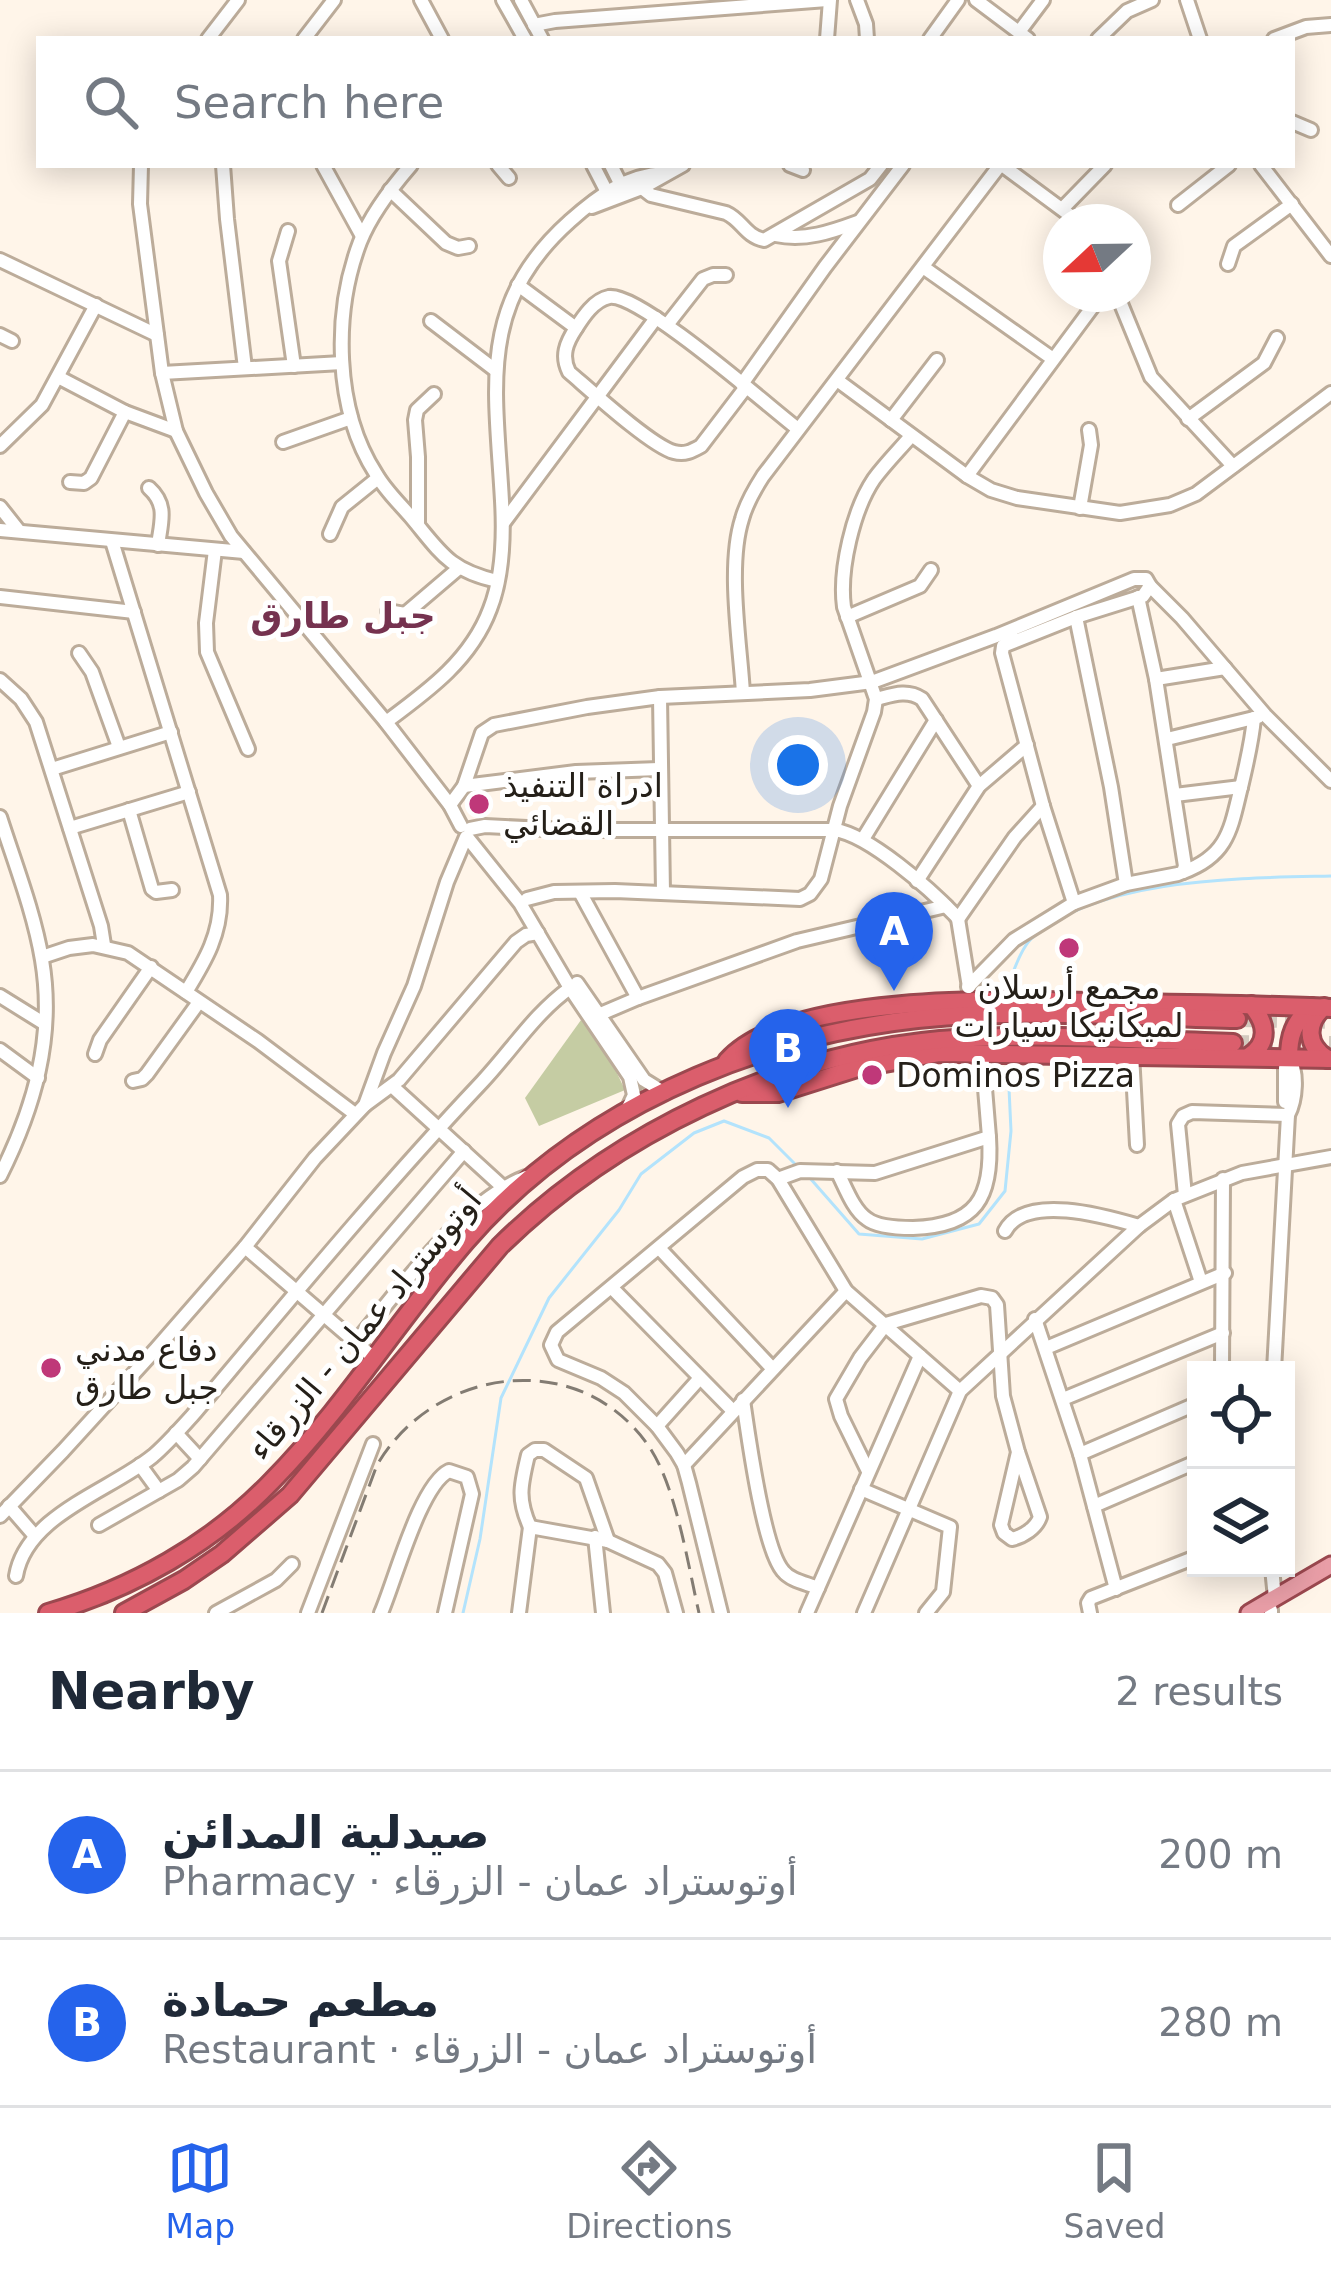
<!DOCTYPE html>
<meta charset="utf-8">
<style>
body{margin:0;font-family:"DejaVu Sans",Cairo,sans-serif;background:#f2f2f3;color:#1f2937}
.controls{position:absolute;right:36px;bottom:36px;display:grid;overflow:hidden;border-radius:0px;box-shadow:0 6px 30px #0003}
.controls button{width:108px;height:108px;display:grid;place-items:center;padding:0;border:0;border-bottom:3px solid #e0e1e3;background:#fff;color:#1f2937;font:60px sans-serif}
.compass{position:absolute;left:1043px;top:204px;width:108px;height:108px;border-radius:50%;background:#fff;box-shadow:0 6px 30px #0003;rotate:248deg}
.you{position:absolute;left:798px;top:765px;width:42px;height:42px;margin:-30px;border:9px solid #fff;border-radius:50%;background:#1a73e8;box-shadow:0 0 0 18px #1a73e833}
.badge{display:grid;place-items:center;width:78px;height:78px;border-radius:50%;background:#2563eb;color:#fff;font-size:39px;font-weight:700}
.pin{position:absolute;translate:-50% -99px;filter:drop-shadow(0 3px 6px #0008)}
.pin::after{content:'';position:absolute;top:63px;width:42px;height:36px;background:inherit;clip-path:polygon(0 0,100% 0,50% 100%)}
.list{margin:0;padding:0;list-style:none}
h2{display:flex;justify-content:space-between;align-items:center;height:156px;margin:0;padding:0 48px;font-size:51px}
h2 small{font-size:39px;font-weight:400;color:#747a83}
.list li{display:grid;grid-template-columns:78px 1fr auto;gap:36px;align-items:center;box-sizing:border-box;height:168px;padding:0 48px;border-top:3px solid #e0e1e3}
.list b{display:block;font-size:45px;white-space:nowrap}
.list p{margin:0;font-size:39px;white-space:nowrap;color:#747a83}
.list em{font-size:39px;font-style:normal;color:#747a83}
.icon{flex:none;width:66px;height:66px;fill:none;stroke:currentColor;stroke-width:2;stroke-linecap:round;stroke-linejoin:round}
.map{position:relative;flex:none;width:1331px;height:1613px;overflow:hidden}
.search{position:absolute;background:#fff;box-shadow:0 6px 30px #0003;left:36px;right:36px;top:36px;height:132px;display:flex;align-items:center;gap:30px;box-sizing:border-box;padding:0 42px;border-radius:0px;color:#747a83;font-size:45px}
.sheet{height:492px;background:#fff}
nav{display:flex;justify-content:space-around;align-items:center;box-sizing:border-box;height:168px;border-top:3px solid #e0e1e3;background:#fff;font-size:33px;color:#747a83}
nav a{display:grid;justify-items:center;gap:6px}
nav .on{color:#2563eb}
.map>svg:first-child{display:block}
</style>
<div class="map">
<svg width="1331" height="1613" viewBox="0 0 1331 1613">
<rect width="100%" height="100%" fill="#fff5e9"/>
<!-- green -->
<polygon fill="#c5cca3" points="581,1020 607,1052 625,1090 539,1126 525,1098"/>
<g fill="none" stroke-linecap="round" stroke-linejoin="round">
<!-- stream -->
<g stroke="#b3e3fc" stroke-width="3">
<path d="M1006 989C1013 974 1020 950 1031 939 1098 877 1245 878 1331 876"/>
<polyline points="809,1177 859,1234 922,1239 979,1224 1005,1191 1011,1131 1008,1067"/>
<polyline points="463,1613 480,1539 501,1398 549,1298 619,1210 641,1174 694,1133 724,1121 769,1138 797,1166"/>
</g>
<!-- highway-tunnel -->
<g stroke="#d3cabf" stroke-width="16" stroke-dasharray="16 8" stroke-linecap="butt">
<polyline points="1237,1019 1331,1021"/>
<polyline points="1233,1043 1331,1044"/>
</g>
<defs>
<g id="minor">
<polyline points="421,0 442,39"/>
<polyline points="503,0 525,39"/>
<polyline points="521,0 542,39"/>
<polyline points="857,0 866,24 867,39"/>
<polyline points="976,0 1028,39"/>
<polyline points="1187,0 1200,39"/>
<polyline points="534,25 555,21 827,0"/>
<polyline points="1019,32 1043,0"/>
<polyline points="208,39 238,0"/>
<polyline points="304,39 334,0"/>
<polyline points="827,39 830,0"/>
<polyline points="930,39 958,0"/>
<polyline points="1098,39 1127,11 1152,0"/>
<polyline points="1274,39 1306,27 1331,25"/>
<polyline points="1292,122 1311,130"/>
<polyline points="141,165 140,204 162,373 176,431 206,493 231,536 386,722 450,805 461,826"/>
<polyline points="223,165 227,219 245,368"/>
<polyline points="323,165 362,236"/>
<path d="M411 165C392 187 371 214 360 242 333 313 334 409 376 474 385 490 399 503 411 517 441 553 449 570 497 581"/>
<polyline points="498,165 509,178"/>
<polyline points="593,165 609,196"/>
<polyline points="611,165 623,189"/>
<polyline points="790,165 803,170"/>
<polyline points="1002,165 1079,222"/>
<polyline points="1261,165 1331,256"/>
<path d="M642 188 651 195 726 213C742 220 745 236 764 240L870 179 881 165"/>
<polyline points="390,190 446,243 458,248 469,246"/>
<polyline points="1178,205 1229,165"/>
<polyline points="592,207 642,188 683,165"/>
<polyline points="1063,208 1105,165"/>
<polyline points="288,231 279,261 294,366"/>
<path d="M776 235C805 241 831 232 858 222"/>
<polyline points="0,260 157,335"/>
<polyline points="1228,264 1234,246 1292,204"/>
<polyline points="923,267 1053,359"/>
<polyline points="518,285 576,328"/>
<polyline points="1117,294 1151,377 1233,466"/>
<polyline points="431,321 494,369"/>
<polyline points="667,325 703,279 713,275 726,275"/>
<polyline points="0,335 12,341"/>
<polyline points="162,373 342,363"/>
<polyline points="58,377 125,412 176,431"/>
<polyline points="837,380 967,476 991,490 1017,498 1120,513 1170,505 1196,494 1331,393"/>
<polyline points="742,384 825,267 903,165"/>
<path d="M746 387 701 446C692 451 685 455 674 452 651 446 589 389 569 372 561 356 566 343 576 328 583 317 594 300 609 297 639 292 768 406 798 429"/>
<polyline points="1188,419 1264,363 1277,338"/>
<polyline points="891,420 937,360"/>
<polyline points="283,442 351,418"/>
<polyline points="0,446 42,405 96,305"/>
<polyline points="967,476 1102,294"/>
<polyline points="70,482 84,483 91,478 125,412"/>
<path d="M149 488C168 505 161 522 158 545"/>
<polyline points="0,507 19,531"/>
<polyline points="1080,508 1091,445 1089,430"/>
<polyline points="504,522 656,318"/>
<polyline points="418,525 418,457 415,420 417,410 434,394"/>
<polyline points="0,530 244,552"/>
<polyline points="330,534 342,507 378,478"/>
<path d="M112 541 220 895C222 933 205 961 186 992"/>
<polyline points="215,550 206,623 207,652 248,749"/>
<polyline points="1150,586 1182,618 1265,715 1331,781"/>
<polyline points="0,597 134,612"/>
<polyline points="388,611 405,614 459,568"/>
<polyline points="847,617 920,586 931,570"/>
<polyline points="1076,617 1111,787 1126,884"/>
<polyline points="79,653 92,672 119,747"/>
<polyline points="1156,679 1225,668"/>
<polyline points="0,680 21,699 36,722 101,926 104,945"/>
<path d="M743 693C740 643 727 566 742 519 746 504 754 490 763 476L1000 165"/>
<polyline points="660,697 663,892"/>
<path d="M876 699C892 695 907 689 922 699L979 786"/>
<path d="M386 722C428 691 471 660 490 609 503 576 504 536 502 501 496 389 476 305 570 221 598 196 626 175 665 173"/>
<polyline points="1167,739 1258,717"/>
<polyline points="52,769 171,732"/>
<polyline points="464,786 576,772 659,769"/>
<polyline points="1175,795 1241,787"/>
<polyline points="450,805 464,786 482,733 494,725 587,707 660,697 810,690 872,682 996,636 1134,579 1146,579 1150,586 1143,596 1076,617 1003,646 1002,653 1043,806 1074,903 1014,940 968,987"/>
<polyline points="129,810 152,889 156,892 172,890"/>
<path d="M0 817C15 864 34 912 42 960 55 1037 34 1108 0 1176"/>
<polyline points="70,828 189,792"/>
<path d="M470 829 485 826 566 830H835C869 835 930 889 955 915L958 919 969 987"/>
<polyline points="467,837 520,903 570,988 630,1077 634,1095 626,1112"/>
<polyline points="863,839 936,720"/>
<path d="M1183 872C1230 855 1231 826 1242 783 1247 761 1252 741 1254 718"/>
<polyline points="917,881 979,786 1027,745"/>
<polyline points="580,892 638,998"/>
<path d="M527 899 554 892 615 891 800 899 810 894 821 879 840 806 874 712 876 699 844 607C839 570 853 510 874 479 885 464 899 450 911 436"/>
<polyline points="1074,903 1126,884 1178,874 1183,872 1185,866 1156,679 1138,597"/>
<polyline points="958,919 1015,837 1043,806"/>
<polyline points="42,957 69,948 93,945 128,953 258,1041 355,1114"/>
<polyline points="577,983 644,1080 665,1093"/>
<polyline points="0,996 45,1024"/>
<polyline points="591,1018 638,998 797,941 946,906"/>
<polyline points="0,1050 38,1078"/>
<polyline points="95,1054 100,1040 151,967"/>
<polyline points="1132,1054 1137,1145"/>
<polyline points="133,1081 142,1079 147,1074 199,1002"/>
<polyline points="393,1087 507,1191"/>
<polyline points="1285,1102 1285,1068 1289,1058"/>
<polyline points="365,1105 399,1080 516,942 526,935 538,933"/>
<path d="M837 1171C845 1186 853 1210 867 1219 877 1227 900 1228 913 1228 976 1226 993 1198 989 1137"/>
<polyline points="778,1179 800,1171 875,1173 989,1137 982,1052"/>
<polyline points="1185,1195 1178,1124 1183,1116 1192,1112 1288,1115"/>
<polyline points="1174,1200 1201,1282"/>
<path d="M1005 1231C1025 1193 1105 1216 1139 1226"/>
<polyline points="245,1247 374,1358"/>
<polyline points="659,1248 772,1368"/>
<polyline points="612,1288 733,1411"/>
<polyline points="1035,1319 1080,1454 1116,1589"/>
<path d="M355 1343C400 1289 461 1202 526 1177"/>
<polyline points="1046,1348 1225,1273"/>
<polyline points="1222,1370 1223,1179"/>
<path d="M1274 1370 1288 1115C1296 1100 1298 1072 1289 1058"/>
<polyline points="1063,1399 1223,1333"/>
<path d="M743 1400C748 1434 763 1548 783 1571 791 1581 806 1583 818 1588"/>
<polyline points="657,1426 700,1378"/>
<polyline points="176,1433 200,1459"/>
<polyline points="1080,1454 1196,1404"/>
<polyline points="140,1465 159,1491"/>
<polyline points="684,1465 846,1291"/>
<path d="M868 1471 841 1416 836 1399 860 1358 886 1324 981 1296 992 1298 997 1305 1003 1396 1018 1452 1040 1517C1036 1528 1024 1536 1012 1539L1004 1533 1001 1525 1018 1452"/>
<polyline points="861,1489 950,1527 943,1592 926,1613"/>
<polyline points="9,1506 35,1536"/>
<polyline points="1094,1506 1196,1462"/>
<polyline points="0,1516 63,1451 156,1349 245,1247 315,1158 365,1105 384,1053 414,986 447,882 466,837"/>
<polyline points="99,1525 178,1480 193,1467 464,1151"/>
<path d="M530 1527C517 1498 521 1485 528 1455L535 1450H544L586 1478 608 1541"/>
<polyline points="595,1537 603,1613"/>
<polyline points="1272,1568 1275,1598"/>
<path d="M16 1576C26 1515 110 1491 153 1456 167 1444 180 1429 192 1416 287 1303 381 1189 482 1082 512 1050 534 1014 570 988"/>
<polyline points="1271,1610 1271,1613"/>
<polyline points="216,1613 276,1580 292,1564"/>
<polyline points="308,1613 373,1444"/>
<path d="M381 1613C395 1581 420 1485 449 1471L467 1477 472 1494 445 1613"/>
<polyline points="519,1613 530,1527 608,1541 658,1564 665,1573 676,1613"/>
<polyline points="721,1613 689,1483 684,1465 677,1453 657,1426 624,1393 601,1378 558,1360 551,1345 557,1332 743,1177 757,1170 768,1170 778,1179 846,1291 960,1391"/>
<polyline points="807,1613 920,1356"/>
<polyline points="864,1613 960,1391 1139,1226 1174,1200 1242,1173 1331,1157"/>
<polyline points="1090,1613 1088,1603 1091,1598 1196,1557"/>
</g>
<polyline id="major" points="1249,1613 1331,1565"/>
<g id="highway">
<path d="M1324 1007C1305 1023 1306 1046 1328 1059"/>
<path d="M1248 1057C1270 1043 1267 1023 1251 1005"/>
<path d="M1289 1058C1289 1035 1294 1022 1311 1007"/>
<path d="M727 1061C791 988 1035 1001 1128 1003 1196 1004 1264 1005 1331 1008"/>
<polyline points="742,1093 778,1093 857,1068 940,1053 1331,1059"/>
<path d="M48 1613C131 1589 212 1544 272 1481 344 1408 399 1319 466 1241 591 1097 787 1022 974 1015 1061 1011 1150 1017 1237 1019"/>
<path d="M124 1613 184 1580 222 1554 290 1495 500 1246C615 1133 779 1055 940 1040 1037 1032 1136 1040 1233 1043"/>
</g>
</defs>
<!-- minor casing -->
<use href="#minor" stroke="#bcac9a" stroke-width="18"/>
<!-- major casing -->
<use href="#major" stroke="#9b484f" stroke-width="21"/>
<!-- highway casing -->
<use href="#highway" stroke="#9b484f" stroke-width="22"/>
<!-- minor -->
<use href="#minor" stroke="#fff" stroke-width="12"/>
<!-- major -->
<use href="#major" stroke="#e99ea7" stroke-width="15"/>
<!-- highway -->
<use href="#highway" stroke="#db5e6c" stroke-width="16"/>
<!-- rail -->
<path stroke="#837c73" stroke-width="3" stroke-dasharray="18 9" stroke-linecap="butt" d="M322 1613 377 1465C435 1366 579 1347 648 1445 676 1485 688 1565 699 1613"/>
</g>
<!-- markers -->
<g fill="#bf3879" stroke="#fff" stroke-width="4.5">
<circle cx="479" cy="804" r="12"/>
<circle cx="1069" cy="948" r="12"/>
<circle cx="872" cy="1075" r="12"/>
<circle cx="51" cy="1368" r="12"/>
</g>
<g text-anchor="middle" stroke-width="10" stroke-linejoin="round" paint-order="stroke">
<!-- poi labels -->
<g font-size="33" fill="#252019" stroke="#fff" text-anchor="start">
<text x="503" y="797">ادراة التنفيذ<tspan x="503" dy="38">القضائي</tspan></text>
<text x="1069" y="999" text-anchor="middle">مجمع أرسلان<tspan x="1069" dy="38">لميكانيكا سيارات</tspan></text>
<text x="896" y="1087">Dominos Pizza</text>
<text x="75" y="1361">دفاع مدني<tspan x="75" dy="38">جبل طارق</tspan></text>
</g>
<!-- street labels -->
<g font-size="33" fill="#252019" stroke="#fff">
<text transform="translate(364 1324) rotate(-50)" y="12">أوتوستراد عمان - الزرقاء</text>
</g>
<!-- neighbourhood labels -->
<g font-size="36" font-weight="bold" fill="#75324f" stroke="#fff">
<text x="343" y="628">جبل طارق</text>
</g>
</g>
</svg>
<div class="controls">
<button><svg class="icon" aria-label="locate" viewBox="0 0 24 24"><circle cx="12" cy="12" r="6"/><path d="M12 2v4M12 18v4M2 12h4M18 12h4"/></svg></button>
<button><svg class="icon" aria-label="layers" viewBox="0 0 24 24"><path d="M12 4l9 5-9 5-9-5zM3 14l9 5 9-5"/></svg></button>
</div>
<svg class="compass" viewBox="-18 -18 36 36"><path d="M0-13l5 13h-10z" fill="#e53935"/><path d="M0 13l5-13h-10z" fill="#747a83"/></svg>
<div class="you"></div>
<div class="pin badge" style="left:894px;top:991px">A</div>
<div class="pin badge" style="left:788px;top:1108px">B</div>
<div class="search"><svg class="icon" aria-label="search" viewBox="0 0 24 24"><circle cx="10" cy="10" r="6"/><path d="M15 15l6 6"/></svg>Search here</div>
</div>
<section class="sheet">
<h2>Nearby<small>2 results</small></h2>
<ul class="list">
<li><span class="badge">A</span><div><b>صيدلية المدائن</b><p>Pharmacy · أوتوستراد عمان - الزرقاء</p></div><em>200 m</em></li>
<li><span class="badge">B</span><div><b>مطعم حمادة</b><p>Restaurant · أوتوستراد عمان - الزرقاء</p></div><em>280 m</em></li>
</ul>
</section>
<nav>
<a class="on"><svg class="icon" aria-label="map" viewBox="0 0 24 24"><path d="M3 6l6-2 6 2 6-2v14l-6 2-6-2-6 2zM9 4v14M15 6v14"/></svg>Map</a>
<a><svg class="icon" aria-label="directions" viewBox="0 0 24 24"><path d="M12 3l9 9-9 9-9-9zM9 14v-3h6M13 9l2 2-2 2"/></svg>Directions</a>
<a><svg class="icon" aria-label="saved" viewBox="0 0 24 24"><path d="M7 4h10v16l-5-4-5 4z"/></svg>Saved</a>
</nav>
